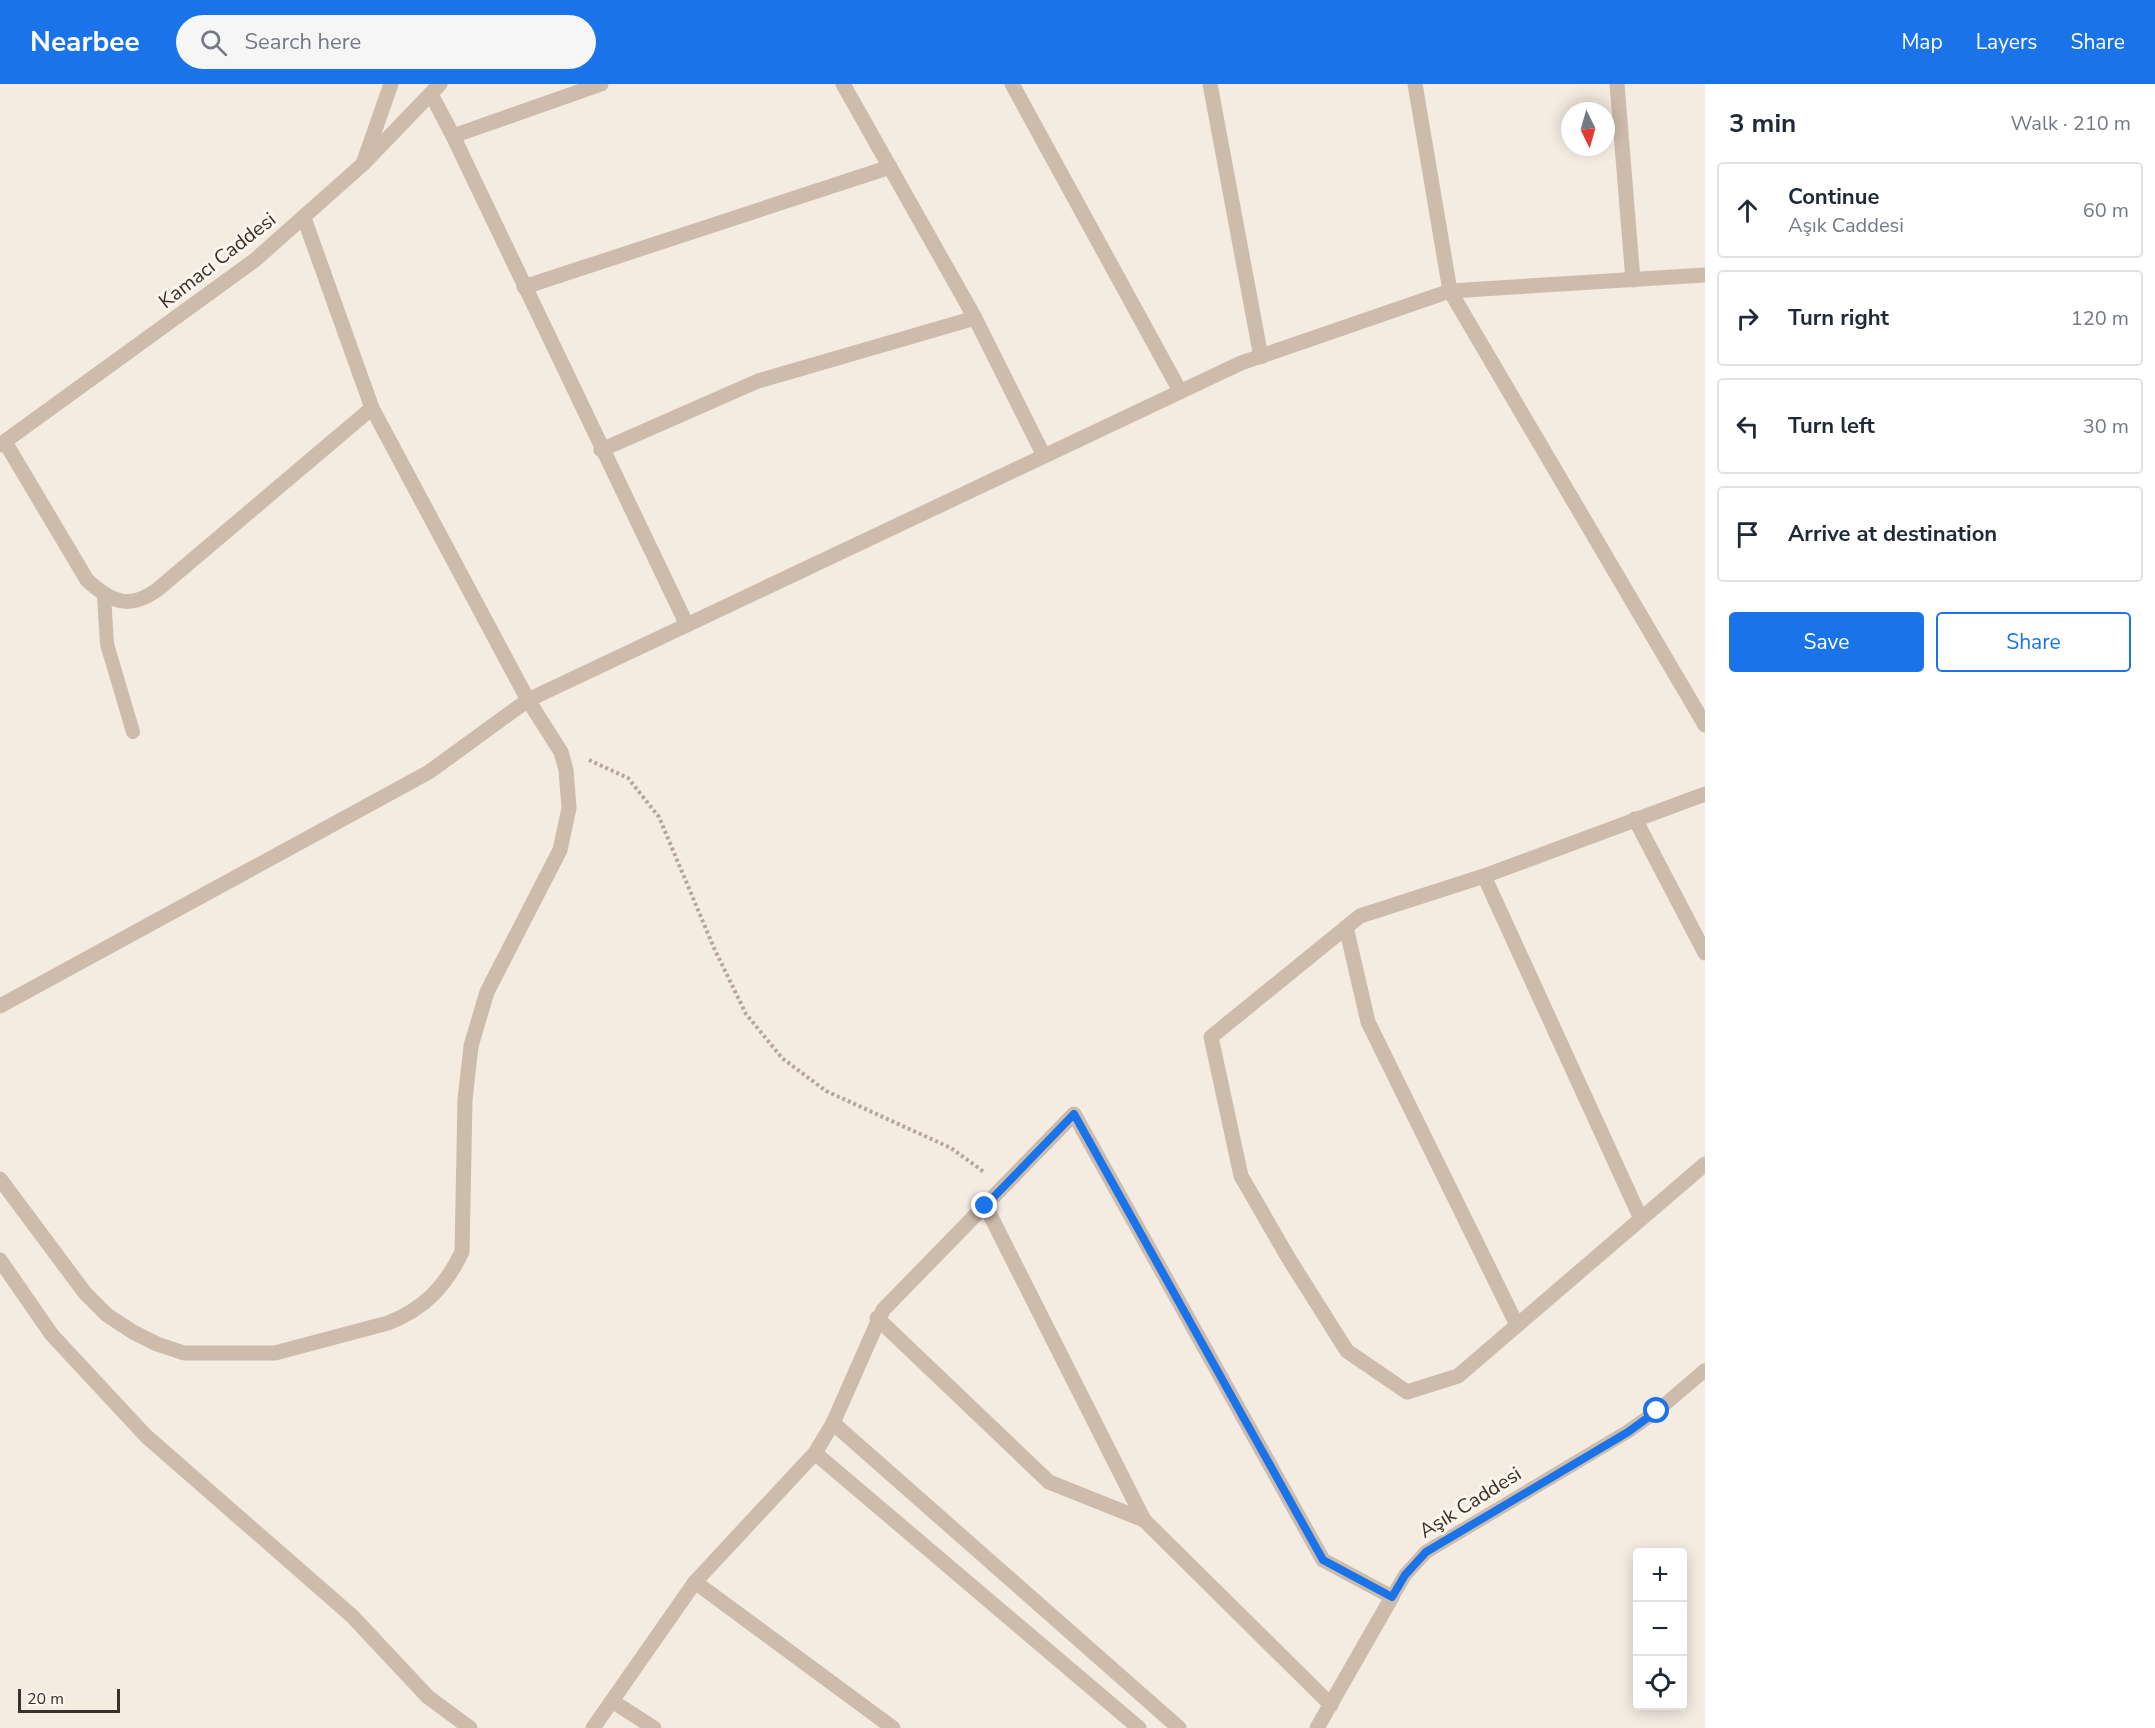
<!DOCTYPE html>
<meta charset="utf-8">
<style>
body{margin:0;font-family:"Nunito Sans",sans-serif;background:#f6f6f7;color:#1f2937}
.controls{position:absolute;right:18px;bottom:18px;display:grid;overflow:hidden;border-radius:6px;box-shadow:0 3px 15px #0003}
.controls button{width:54px;height:54px;display:grid;place-items:center;padding:0;border:0;border-bottom:2px solid #e0e1e3;background:#fff;color:#1f2937;font:30px sans-serif}
.compass{position:absolute;left:1561px;top:18px;width:54px;height:54px;border-radius:50%;background:#fff;box-shadow:0 3px 15px #0003;rotate:175deg}
.scale{position:absolute;left:18px;bottom:15px;width:102px;box-sizing:border-box;padding-left:6px;border:3px solid #3b302b;border-top:0;font-size:16px;line-height:21px;white-space:nowrap;color:#3b302b;-webkit-text-stroke:4px #fbf5ee;paint-order:stroke}
.stop{position:absolute;width:18px;height:18px;margin:-14px;border:4px solid #1a73e8;border-radius:50%;background:#fff}
.stop.end{background:#1a73e8;border-color:#fff;box-shadow:0 2px 6px #0008}
.list{margin:0;padding:0;list-style:none}
h2{display:flex;justify-content:space-between;align-items:center;height:78px;margin:0;padding:0 24px;font-size:26px}
h2 small{font-size:20px;font-weight:400;color:#747a83}
.list li{display:grid;grid-template-columns:39px 1fr auto;gap:18px;align-items:center;box-sizing:border-box;height:96px;margin:0 12px 12px;padding:0 12px;border:2px solid #e0e1e3;border-radius:6px}
.list b{display:block;font-size:22px;white-space:nowrap}
.list p{margin:0;font-size:20px;white-space:nowrap;color:#747a83}
.list em{font-size:20px;font-style:normal;color:#747a83}
.actions{display:flex;gap:12px;padding:18px 24px}
.actions a{flex:1;padding:14px 0;border:2px solid #1a73e8;border-radius:6px;text-align:center;font-size:21px;color:#1a73e8}
.actions .main{background:#1a73e8;color:#fff}
.icon{flex:none;width:33px;height:33px;fill:none;stroke:currentColor;stroke-width:2;stroke-linecap:round;stroke-linejoin:round}
.map{position:relative;flex:none;width:1705px;height:1644px;overflow:hidden}
header{display:flex;align-items:center;gap:36px;box-sizing:border-box;height:84px;padding:0 30px;background:#1a73e8;color:#fff}
header strong{font-size:28px}
nav{display:flex;gap:33px;margin-inline-start:auto;font-size:21px}
.search{width:420px;height:54px;background:#f6f6f7;display:flex;align-items:center;gap:15px;box-sizing:border-box;padding:0 21px;border-radius:33px;color:#747a83;font-size:22px}
main{display:flex}
aside{flex:1;background:#fff}
.map>svg:first-child{display:block}
</style>
<header>
<strong>Nearbee</strong>
<div class="search"><svg class="icon" aria-label="search" viewBox="0 0 24 24"><circle cx="10" cy="10" r="6"/><path d="M15 15l6 6"/></svg>Search here</div>
<nav><a>Map</a><a>Layers</a><a>Share</a></nav>
</header>
<main>
<div class="map">
<svg width="1705" height="1644" viewBox="0 0 1705 1644">
<rect width="100%" height="100%" fill="#f4ebe1"/>
<g fill="none" stroke-linecap="round" stroke-linejoin="round">
<!-- path -->
<polyline stroke="#b9a596" stroke-width="4" stroke-dasharray="3 3" stroke-linecap="butt" points="589,676 628,694 659,733 714,864 746,930 782,974 826,1007 951,1064 984,1088"/>
<!-- service -->
<g stroke="#cdbbac" stroke-width="14">
<polyline points="104,512 107,560 133,648"/>
<polyline points="1392,1513 1405,1491 1426,1468 1627,1348 1657,1327 1705,1286"/>
</g>
<!-- minor -->
<g stroke="#cdbbac" stroke-width="15">
<polyline points="843,0 975,234 1043,370"/>
<polyline points="1012,0 1180,307"/>
<polyline points="1210,0 1261,273"/>
<polyline points="1415,0 1450,207 1705,641"/>
<polyline points="1617,0 1633,196"/>
<polyline points="431,10 453,52 601,0"/>
<polyline points="453,52 687,541"/>
<polyline points="363,80 391,0"/>
<polyline points="524,203 890,83"/>
<path d="M5 358 87 496C111 518 129 526 157 506L372 324"/>
<polyline points="601,366 758,297 975,234"/>
<polyline points="1705,710 1484,792 1360,832 1211,953 1241,1092 1289,1175 1347,1267 1407,1308 1458,1292 1705,1080"/>
<polyline points="1635,735 1705,869"/>
<polyline points="1484,792 1641,1135"/>
<polyline points="1346,843 1368,938 1517,1241"/>
<polyline points="0,922 429,688 528,616 1241,279 1450,207 1705,191"/>
<path d="M0 1095 85 1209 107 1231 133 1248 157 1260 184 1269H275L388 1239C424 1225 445 1203 462 1168L465 1016 471 962 487 908 560 766 569 724 566 686 561 668 528 616 372 324 304 134"/>
<polyline points="985,1121 1144,1436 1331,1621"/>
<polyline points="0,1176 52,1251 146,1352 352,1532 428,1613 470,1644"/>
<polyline points="877,1234 1049,1398 1144,1436"/>
<polyline points="833,1339 1179,1644"/>
<polyline points="815,1369 1139,1644"/>
<polyline points="695,1498 893,1644"/>
<polyline points="612,1617 654,1644"/>
<polyline points="593,1644 695,1498 815,1369 833,1339 883,1226 1074,1030 1323,1476 1392,1513"/>
</g>
<!-- tertiary -->
<g stroke="#cdbbac" stroke-width="15">
<polyline points="0,361 255,176 363,80 440,0"/>
<polyline points="1317,1644 1392,1513"/>
</g>
</g>
<g fill="none" stroke-linecap="round" stroke-linejoin="round">
<!-- route -->
<polyline stroke="#1a73e8" stroke-width="8" points="985,1122 1074,1030 1323,1476 1392,1513 1405,1491 1426,1468 1628,1348 1657,1327"/>
</g>
<g text-anchor="middle" stroke-width="6" stroke-linejoin="round" paint-order="stroke">
<!-- street labels -->
<g font-size="20" fill="#3b302b" stroke="#fbf5ee">
<text transform="translate(217 176) rotate(-38)" y="7">Kamacı Caddesi</text>
<text transform="translate(1470 1418) rotate(-32)" y="7">Aşık Caddesi</text>
</g>
</g>
</svg>
<div class="controls">
<button>+</button>
<button>−</button>
<button><svg class="icon" aria-label="locate" viewBox="0 0 24 24"><circle cx="12" cy="12" r="6"/><path d="M12 2v4M12 18v4M2 12h4M18 12h4"/></svg></button>
</div>
<svg class="compass" viewBox="-18 -18 36 36"><path d="M0-13l5 13h-10z" fill="#e53935"/><path d="M0 13l5-13h-10z" fill="#747a83"/></svg>
<div class="scale">20 m</div>
<div class="stop" style="left:1657px;top:1327px"></div>
<div class="stop end" style="left:985px;top:1122px"></div>
</div>
<aside>
<h2>3 min<small>Walk · 210 m</small></h2>
<ul class="list">
<li><svg class="icon" aria-label="ahead" viewBox="0 0 24 24"><path d="M12 20V5M6 11l6-6 6 6"/></svg><div><b>Continue</b><p>Aşık Caddesi</p></div><em>60 m</em></li>
<li><svg class="icon" aria-label="right" viewBox="0 0 24 24"><path d="M7 20v-9h11M14 6l5 5-5 5"/></svg><div><b>Turn right</b></div><em>120 m</em></li>
<li><svg class="icon" aria-label="left" viewBox="0 0 24 24"><path d="M17 20v-9H6M10 6l-5 5 5 5"/></svg><div><b>Turn left</b></div><em>30 m</em></li>
<li><svg class="icon" aria-label="arrive" viewBox="0 0 24 24"><path d="M6 21V4h12l-3 4 3 4H6"/></svg><div><b>Arrive at destination</b></div></li>
</ul>
<div class="actions"><a class="main">Save</a><a>Share</a></div>
</aside>
</main>
